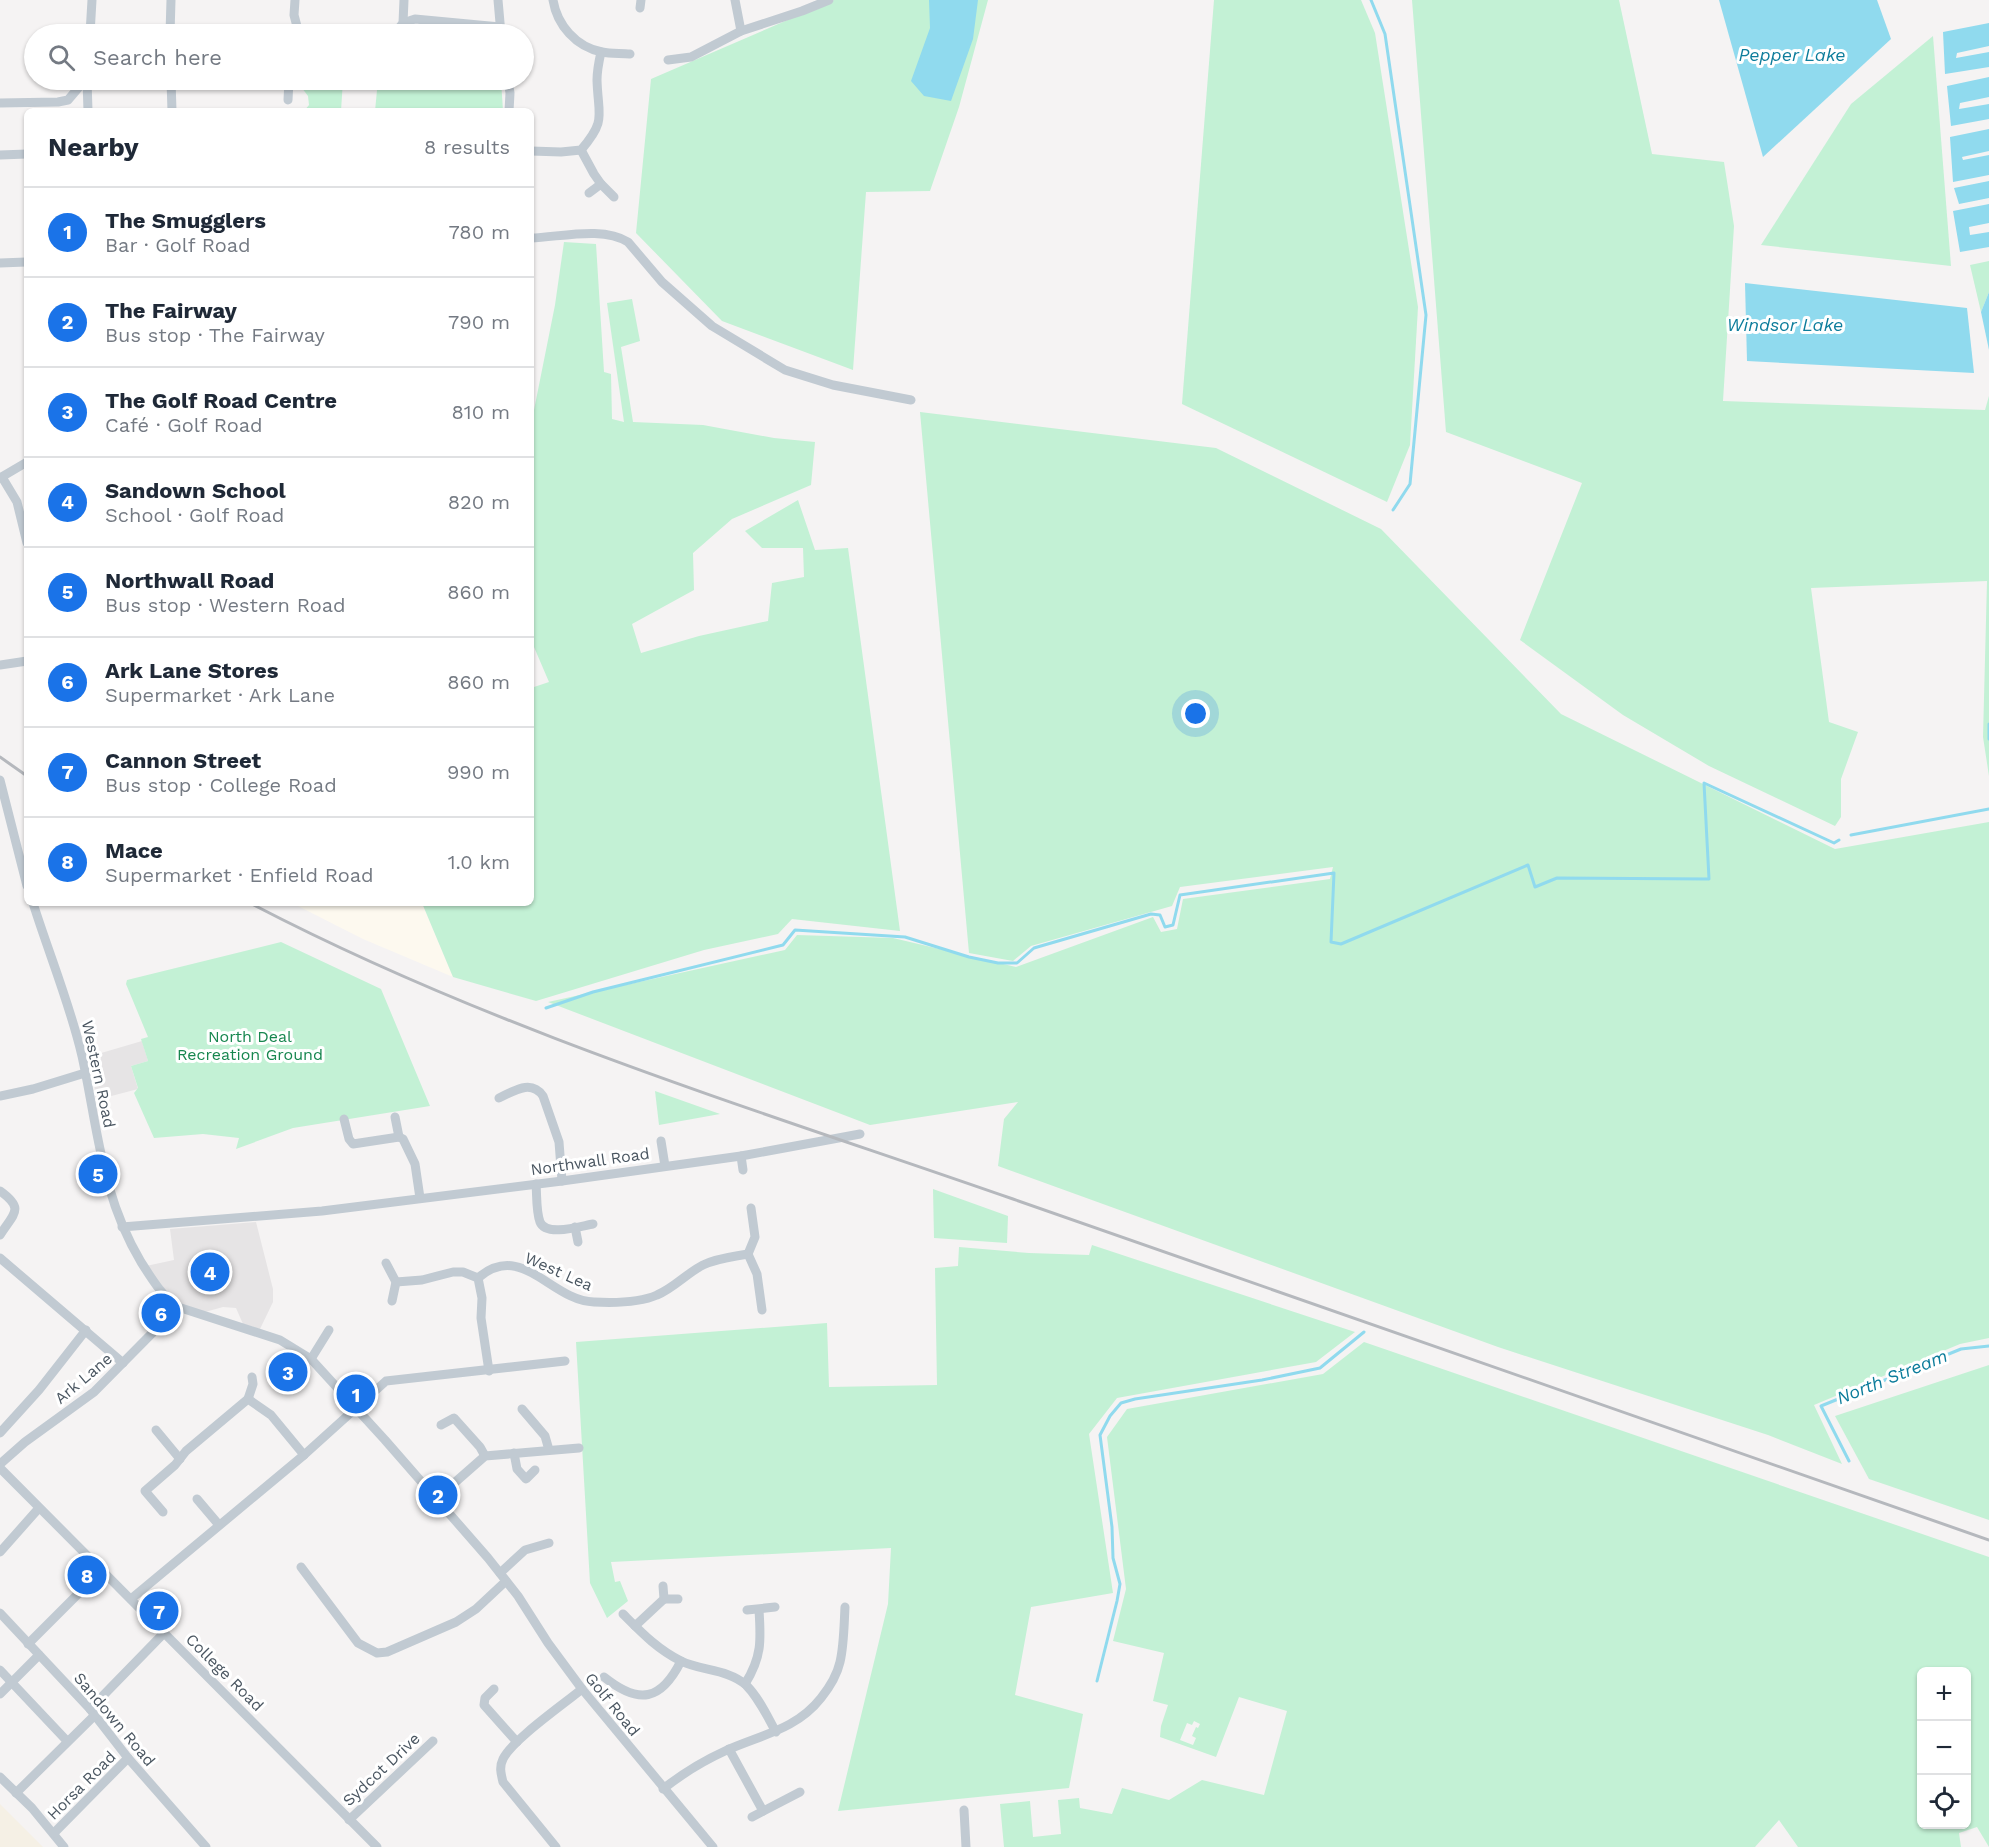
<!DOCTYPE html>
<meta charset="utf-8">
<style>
body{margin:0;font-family:"Work Sans",sans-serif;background:#f2f2f3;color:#1f2937}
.controls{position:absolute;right:18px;bottom:18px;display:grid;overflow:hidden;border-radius:9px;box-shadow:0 2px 4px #0004}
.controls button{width:54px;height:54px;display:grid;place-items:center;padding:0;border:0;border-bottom:2px solid #e0e1e3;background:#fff;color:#1f2937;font:30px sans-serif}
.you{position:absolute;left:1196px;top:714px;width:21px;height:21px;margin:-15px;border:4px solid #fff;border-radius:50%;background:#1a73e8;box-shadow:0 0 0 9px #1a73e833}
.badge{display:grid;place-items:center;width:39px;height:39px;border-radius:50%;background:#1a73e8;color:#fff;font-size:20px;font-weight:700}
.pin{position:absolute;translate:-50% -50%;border:3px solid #fff;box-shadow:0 2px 6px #0006}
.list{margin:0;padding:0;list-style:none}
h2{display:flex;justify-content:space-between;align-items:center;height:78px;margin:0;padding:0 24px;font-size:26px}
h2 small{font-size:20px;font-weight:400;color:#747a83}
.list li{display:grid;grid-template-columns:39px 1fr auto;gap:18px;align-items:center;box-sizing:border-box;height:90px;padding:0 24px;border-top:2px solid #e0e1e3}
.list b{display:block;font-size:22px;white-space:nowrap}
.list p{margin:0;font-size:20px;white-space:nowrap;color:#747a83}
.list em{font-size:20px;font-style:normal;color:#747a83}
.icon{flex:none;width:33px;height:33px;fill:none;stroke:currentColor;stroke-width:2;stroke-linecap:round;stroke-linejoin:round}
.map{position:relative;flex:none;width:1989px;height:1847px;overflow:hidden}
.search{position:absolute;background:#fff;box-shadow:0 2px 4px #0004;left:24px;top:24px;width:510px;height:66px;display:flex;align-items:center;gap:15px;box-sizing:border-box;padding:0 21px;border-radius:33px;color:#747a83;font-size:22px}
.panel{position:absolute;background:#fff;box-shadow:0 2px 4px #0004;left:24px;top:108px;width:510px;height:798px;border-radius:9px}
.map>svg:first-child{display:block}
</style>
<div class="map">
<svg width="1989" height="1847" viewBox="0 0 1989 1847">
<rect width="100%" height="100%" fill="#f5f3f3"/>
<!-- commercial -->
<polygon fill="#fdf9ef" points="292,903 422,903 453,977 363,939"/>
<!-- education -->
<g fill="#e6e4e5">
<polygon points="142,1041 148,1061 131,1066 138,1089 96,1100 91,1056"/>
<polygon points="256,1222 273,1289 273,1302 260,1329 243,1324 236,1308 223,1307 205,1312 178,1303 168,1295 146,1266 174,1260 170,1229"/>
</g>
<!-- green -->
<g fill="#c3f1d5" fill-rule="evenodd">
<polygon points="834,0 988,0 959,107 930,191 866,192 853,370 722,321 636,233 651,79"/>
<polygon points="1214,0 1361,0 1375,33 1418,307 1410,445 1387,502 1182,404"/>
<polygon points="1412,0 1619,0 1652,154 1724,162 1734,226 1723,401 1985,410 1989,396 1989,776 1983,737 1987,581 1811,588 1829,722 1858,732 1841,779 1841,817 1835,826 1709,766 1623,715 1520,640 1582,483 1446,432"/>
<polygon points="1933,36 1951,266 1761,245 1851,104"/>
<polygon points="296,80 343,80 341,111 304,111 309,105 308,96"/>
<polygon points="378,80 501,80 503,111 375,111"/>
<polygon points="564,242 596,244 604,372 611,374 612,419 624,422 607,303 632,299 640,341 621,347 633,422 703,425 774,438 815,442 811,485 732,519 693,553 694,590 632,624 641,653 699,636 768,621 772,583 804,577 803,548 762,548 745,531 798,500 815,550 848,548 900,931 792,919 778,934 704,950 536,1001 453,977 422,903 531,903 531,688 549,682 531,640 531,425 555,305"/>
<polygon points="1989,261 1989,292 1981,312 1970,265"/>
<polygon points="920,412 1216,448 1381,529 1561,714 1835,849 1989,822 1989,1338 1960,1344 1814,1405 1842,1464 1768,1435 1498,1347 998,1166 1004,1119 1018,1102 870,1125 548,1002 785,950 797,935 893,938 1016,967 1153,917 1161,932 1177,929 1183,899 1330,879 1333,867 1180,887 1172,906 1031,946 1013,961 969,953"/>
<polygon points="281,942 381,989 430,1106 293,1128 236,1149 239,1138 203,1134 154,1138 134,1093 138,1088 131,1066 148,1061 141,1039 148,1037 126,984 127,980"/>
<polygon points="655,1091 720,1114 659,1125"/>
<polygon points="933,1189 1008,1216 1007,1243 934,1238"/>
<polygon points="1092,1245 1355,1332 1316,1362 1117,1398 1089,1434 1113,1593 1031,1607 1015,1695 1083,1714 1069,1788 838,1811 888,1604 891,1548 611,1562 615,1582 620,1581 628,1601 607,1618 590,1583 576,1342 827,1323 829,1387 937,1385 935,1268 958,1266 959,1247 1029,1253 1089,1255"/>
<path d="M1364 1342 1989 1557V1847L1977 1827 1959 1833 1961 1847H1798L1779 1820 1755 1847H1004L1000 1804 1030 1801 1033 1837 1061 1834 1058 1800 1079 1798 1080 1808 1112 1814 1122 1788 1169 1800 1202 1780 1264 1795 1287 1711 1239 1697 1216 1757 1160 1737 1161 1726 1168 1705 1153 1701 1164 1653 1113 1641 1126 1589 1107 1437 1127 1409 1323 1374ZM1922 1672H1966V1824H1922ZM1194 1721 1200 1724 1198 1728 1196 1727 1192 1736 1196 1738 1193 1745 1180 1740 1187 1723 1192 1725Z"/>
<polygon points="1989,1365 1989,1520 1869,1479 1835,1416"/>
</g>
<!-- sand -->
<polygon fill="#f5f0e5" points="0,1804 43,1847 0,1847"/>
<!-- water -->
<g fill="#90daee">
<polygon points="929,0 978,0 973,39 951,101 924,96 911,81 930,28"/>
<polygon points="1719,0 1877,0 1891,39 1763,157"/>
<polygon points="1989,23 1989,46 1957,53 1956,58 1989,52 1989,67 1945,74 1943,32"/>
<polygon points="1989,77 1989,97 1960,103 1959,109 1989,104 1989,119 1951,126 1947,86"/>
<polygon points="1989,129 1989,151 1962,157 1963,160 1989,155 1989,175 1953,182 1950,137"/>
<polygon points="1989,181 1989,198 1959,204 1954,188"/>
<polygon points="1989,204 1989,223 1969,227 1970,235 1989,232 1989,247 1960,252 1953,211"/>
<polygon points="1745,283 1967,308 1974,373 1747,361"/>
<polygon points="1989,292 1989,350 1981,312"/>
</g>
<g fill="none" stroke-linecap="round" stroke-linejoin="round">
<!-- stream -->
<g stroke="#90daee" stroke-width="3">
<polyline points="1371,0 1385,34 1426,315 1410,484 1393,510"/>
<polyline points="1989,724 1989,739"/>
<polyline points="1851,835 1989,809"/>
<polyline points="546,1008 593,992 783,945 795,930 905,937 969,957 998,963 1017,963 1034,948 1151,914 1160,915 1165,927 1173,925 1180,895 1334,873 1331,942 1341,944 1528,865 1535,887 1557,878 1709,879 1704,783 1834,843 1839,840"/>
<polyline points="1849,1461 1821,1406 1961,1349 1989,1346"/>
<polyline points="1097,1681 1117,1601 1120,1584 1113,1558 1112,1527 1100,1435 1110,1416 1121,1403 1135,1399 1262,1380 1320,1368 1364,1332"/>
</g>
<!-- minor -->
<g stroke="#c1cad2" stroke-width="9">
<polyline points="295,0 294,15 299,34"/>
<polyline points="498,0 501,34"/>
<path d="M553 0C557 25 576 47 602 52 611 54 621 53 630 54"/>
<polyline points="735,0 741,31"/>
<polyline points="640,8 641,0"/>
<polyline points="403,23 415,19 500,27"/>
<polyline points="90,34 92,0"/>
<polyline points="170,34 171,0"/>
<polyline points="394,34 403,23 404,0"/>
<polyline points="668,60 691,57 741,31 802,11 829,0"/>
<polyline points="87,80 88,111"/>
<polyline points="171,80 172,111"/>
<polyline points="508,80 510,93 509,111"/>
<polyline points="288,100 289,80"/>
<polyline points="0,103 58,102 68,100 85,80"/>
<polyline points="581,150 594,174 601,184"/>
<path d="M531 151 561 152 581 150C607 120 598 116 597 80 597 71 599 61 601 52"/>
<polyline points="0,155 27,154"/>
<polyline points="589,193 601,184 614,197"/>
<path d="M531 238C561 237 603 226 628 242L662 282 712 326 785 370 833 385 911 400"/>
<polyline points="0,263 26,262"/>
<polyline points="2,477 17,502 27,543"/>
<polyline points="0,478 27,462"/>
<polyline points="0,665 27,661"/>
<polyline points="0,780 27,886"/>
<path d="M33 903C49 954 70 1004 82 1056 98 1129 101 1195 141 1262 152 1279 161 1295 178 1307L280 1340 311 1359 385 1440 488 1558 518 1596 548 1643 582 1689 713 1847"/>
<polyline points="0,1096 33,1089 85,1073"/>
<path d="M499 1098C514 1091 531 1079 543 1096L559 1142 562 1181"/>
<polyline points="395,1117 399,1137"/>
<polyline points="344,1119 349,1139 353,1144 399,1137 403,1139 415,1164 420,1198"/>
<polyline points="661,1141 665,1166"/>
<polyline points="741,1156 743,1170"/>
<path d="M536 1184C537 1196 536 1211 540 1222 546 1237 581 1226 593 1224"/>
<path d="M0 1191C25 1209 14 1213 0 1235"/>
<polyline points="122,1227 322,1211 562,1181 741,1156 860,1134"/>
<polyline points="575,1227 578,1242"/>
<polyline points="748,1254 757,1274 762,1310"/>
<polyline points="0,1258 123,1363"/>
<polyline points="386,1263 396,1282 392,1301"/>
<path d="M478 1278C522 1240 551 1301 594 1302 614 1303 639 1303 657 1295 674 1288 687 1273 703 1265 718 1258 732 1257 748 1254L755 1237 751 1208"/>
<polyline points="396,1282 422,1280 453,1272 463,1272 478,1278 482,1298 481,1318 489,1371"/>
<polyline points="311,1359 329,1330"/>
<polyline points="248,1399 253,1384 252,1377"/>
<polyline points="522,1409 545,1436 549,1450"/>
<polyline points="441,1425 454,1418 480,1447 485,1456"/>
<polyline points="156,1430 180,1459"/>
<polyline points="0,1433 39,1390 86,1330"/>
<polyline points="514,1453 517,1469 526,1479 535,1470"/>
<polyline points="0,1464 25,1442 94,1392 178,1307"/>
<polyline points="0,1468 377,1847"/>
<polyline points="197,1499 219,1525"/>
<polyline points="436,1499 485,1456 579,1448"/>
<polyline points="163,1512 145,1491 175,1465 186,1451 248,1399 271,1415 304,1455"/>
<polyline points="0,1552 39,1508"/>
<polyline points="301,1567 358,1643 377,1653 387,1652 456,1622 476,1609 506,1581"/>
<polyline points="500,1573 525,1550 549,1543"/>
<polyline points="131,1599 304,1455 386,1381 565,1361"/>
<polyline points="664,1599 678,1599"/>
<polyline points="747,1610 775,1607"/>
<polyline points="0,1613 90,1709 128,1758 206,1847"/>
<path d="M623 1614C641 1632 657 1649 681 1661 701 1671 728 1669 746 1685 759 1698 767 1716 776 1732"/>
<polyline points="635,1626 664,1599 663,1586"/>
<polyline points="28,1644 101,1571"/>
<polyline points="0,1670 67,1741"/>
<path d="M604 1677C639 1705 661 1701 681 1661"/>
<path d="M745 1684C762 1657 761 1640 759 1610"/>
<polyline points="494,1689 485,1698 484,1705 517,1742"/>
<polyline points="0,1694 39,1655"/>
<polyline points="90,1709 164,1633"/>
<polyline points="729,1749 763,1811"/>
<polyline points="0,1777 32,1808 64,1847"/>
<path d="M663 1789C682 1774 703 1761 725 1751 760 1735 796 1730 821 1698 829 1688 837 1675 840 1662 844 1645 844 1625 845 1607"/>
<polyline points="16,1793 94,1716"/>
<polyline points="964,1810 966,1847"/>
<polyline points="752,1817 800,1792"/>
<polyline points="349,1820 433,1741"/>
<polyline points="54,1833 128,1758"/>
<path d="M556 1847 503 1782C501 1774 499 1767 503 1759 512 1740 564 1704 582 1689"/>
</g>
<!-- rail -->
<g stroke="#b5b8bd" stroke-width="3">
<polyline points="0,757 27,776"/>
<path d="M250 903C493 1030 755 1109 1013 1199 1339 1312 1664 1427 1989 1540"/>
</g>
</g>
<g text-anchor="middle" stroke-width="6" stroke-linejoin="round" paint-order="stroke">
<!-- park labels -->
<g font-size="16" fill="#17864f" stroke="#fff">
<text x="250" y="1042">North Deal<tspan x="250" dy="18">Recreation Ground</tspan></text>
</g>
<!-- street labels -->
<g font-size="16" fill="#4a5661" stroke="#fff">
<text transform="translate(99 1074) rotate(78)" y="6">Western Road</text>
<text transform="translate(590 1161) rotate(-8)" y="6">Northwall Road</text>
<text transform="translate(559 1271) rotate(24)" y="6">West Lea</text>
<text transform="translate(83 1378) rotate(-40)" y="6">Ark Lane</text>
<text transform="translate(225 1672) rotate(45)" y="6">College Road</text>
<text transform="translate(613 1704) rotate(51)" y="6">Golf Road</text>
<text transform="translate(115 1719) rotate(50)" y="6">Sandown Road</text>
<text transform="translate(381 1769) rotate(-43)" y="6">Sydcot Drive</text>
<text transform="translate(81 1785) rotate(-45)" y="6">Horsa Road</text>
</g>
<!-- water labels -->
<g font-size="18" font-style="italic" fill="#0c7c9b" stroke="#fff">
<text x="1792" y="61">Pepper Lake</text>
<text x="1785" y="331">Windsor Lake</text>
<text transform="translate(1892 1377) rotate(-22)" y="6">North Stream</text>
</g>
</g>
</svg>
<div class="controls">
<button>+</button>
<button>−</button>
<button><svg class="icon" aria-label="locate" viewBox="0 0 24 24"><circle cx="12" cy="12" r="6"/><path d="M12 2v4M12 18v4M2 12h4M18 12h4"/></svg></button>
</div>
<div class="you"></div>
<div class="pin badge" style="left:356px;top:1394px">1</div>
<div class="pin badge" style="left:438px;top:1495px">2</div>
<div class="pin badge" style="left:288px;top:1372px">3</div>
<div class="pin badge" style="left:210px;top:1272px">4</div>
<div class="pin badge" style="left:98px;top:1174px">5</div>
<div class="pin badge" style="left:161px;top:1313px">6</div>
<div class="pin badge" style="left:159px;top:1611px">7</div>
<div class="pin badge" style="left:87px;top:1575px">8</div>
<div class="search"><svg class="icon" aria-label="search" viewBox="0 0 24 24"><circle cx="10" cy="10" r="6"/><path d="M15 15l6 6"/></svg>Search here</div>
<section class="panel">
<h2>Nearby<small>8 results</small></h2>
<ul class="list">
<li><span class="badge">1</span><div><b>The Smugglers</b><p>Bar · Golf Road</p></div><em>780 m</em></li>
<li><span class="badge">2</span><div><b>The Fairway</b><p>Bus stop · The Fairway</p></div><em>790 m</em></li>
<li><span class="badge">3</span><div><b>The Golf Road Centre</b><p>Café · Golf Road</p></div><em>810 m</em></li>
<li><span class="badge">4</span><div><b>Sandown School</b><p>School · Golf Road</p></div><em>820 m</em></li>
<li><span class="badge">5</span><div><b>Northwall Road</b><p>Bus stop · Western Road</p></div><em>860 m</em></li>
<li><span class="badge">6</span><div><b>Ark Lane Stores</b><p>Supermarket · Ark Lane</p></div><em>860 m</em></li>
<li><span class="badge">7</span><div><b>Cannon Street</b><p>Bus stop · College Road</p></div><em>990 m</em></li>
<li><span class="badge">8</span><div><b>Mace</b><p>Supermarket · Enfield Road</p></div><em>1.0 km</em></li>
</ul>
</section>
</div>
